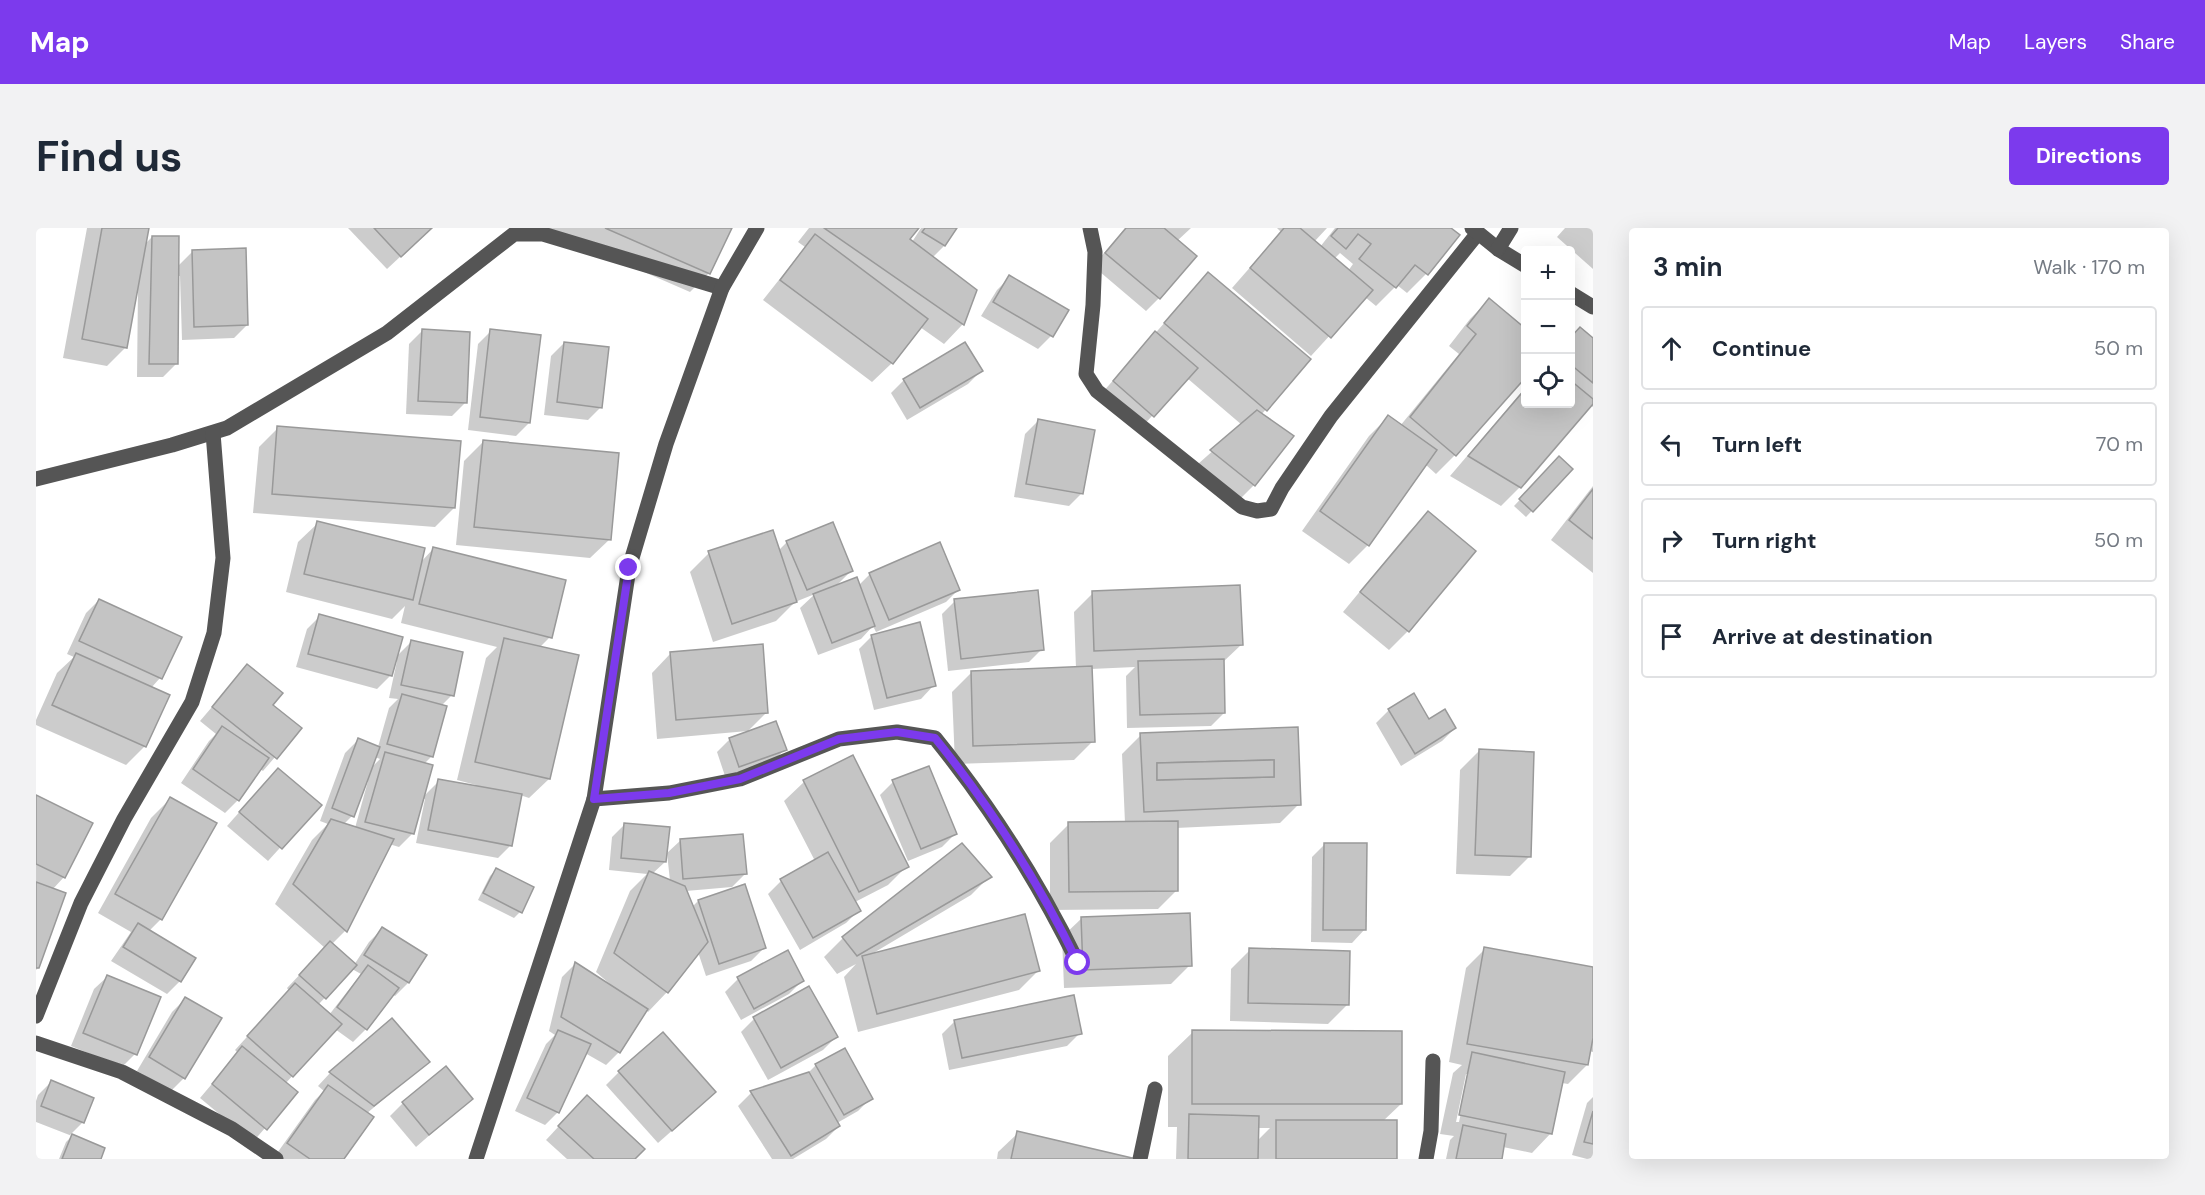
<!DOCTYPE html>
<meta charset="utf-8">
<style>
body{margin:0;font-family:"DM Sans",sans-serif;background:#f2f2f3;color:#1f2937}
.controls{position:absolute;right:18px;top:18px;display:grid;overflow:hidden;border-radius:6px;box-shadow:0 6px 24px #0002}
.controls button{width:54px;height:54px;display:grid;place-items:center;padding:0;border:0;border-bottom:2px solid #e0e1e3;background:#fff;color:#1f2937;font:30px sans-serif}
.stop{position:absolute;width:18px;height:18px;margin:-14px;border:4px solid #7c3aed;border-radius:50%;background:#fff}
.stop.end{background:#7c3aed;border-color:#fff;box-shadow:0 2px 6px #0008}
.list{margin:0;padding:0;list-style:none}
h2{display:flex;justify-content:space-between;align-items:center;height:78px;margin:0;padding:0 24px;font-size:26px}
h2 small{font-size:20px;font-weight:400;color:#747a83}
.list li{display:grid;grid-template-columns:39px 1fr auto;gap:18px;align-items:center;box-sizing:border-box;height:84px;margin:0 12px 12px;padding:0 12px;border:2px solid #e0e1e3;border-radius:6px}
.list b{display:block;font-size:22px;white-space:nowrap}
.list em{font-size:20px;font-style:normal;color:#747a83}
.icon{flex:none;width:33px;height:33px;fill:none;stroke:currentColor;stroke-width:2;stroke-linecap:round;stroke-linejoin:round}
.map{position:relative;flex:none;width:1557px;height:931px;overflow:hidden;border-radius:6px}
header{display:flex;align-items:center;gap:36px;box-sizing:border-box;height:84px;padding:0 30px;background:#7c3aed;color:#fff}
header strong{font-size:28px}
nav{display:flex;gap:33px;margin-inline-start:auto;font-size:21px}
.intro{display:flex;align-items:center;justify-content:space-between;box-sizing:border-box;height:144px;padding:0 36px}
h1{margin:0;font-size:42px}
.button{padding:15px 27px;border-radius:6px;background:#7c3aed;color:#fff;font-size:21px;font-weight:700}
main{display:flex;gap:36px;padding:0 36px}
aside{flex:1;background:#fff;border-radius:6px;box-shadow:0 6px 24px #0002}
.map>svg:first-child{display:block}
</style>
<header>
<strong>Map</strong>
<nav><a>Map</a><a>Layers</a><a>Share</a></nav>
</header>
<div class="intro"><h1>Find us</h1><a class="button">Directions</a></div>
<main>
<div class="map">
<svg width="1557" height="931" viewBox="0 0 1557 931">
<rect width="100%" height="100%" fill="#fff"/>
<!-- shadow -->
<g fill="#0003" fill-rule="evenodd">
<polygon points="51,0 111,0 108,17 116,9 141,39 157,23 211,97 198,110 146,112 144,48 141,48 140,136 127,149 101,149 102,59 101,59 90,119 71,138 27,130"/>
<polygon points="312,0 395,0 351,41"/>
<polygon points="507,0 694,0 673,45 654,64"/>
<polygon points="773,0 881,0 872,11 876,14 885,0 919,0 908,18 896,30 939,63 926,97 908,116 884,99 856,135 836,154 727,72 769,19 762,14"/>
<polygon points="1089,0 1155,0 1141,13 1123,70 1110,83 1057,38"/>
<path d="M1241 0H1291L1278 14 1284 19 1299 0H1413L1422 7 1390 46 1371 65 1361 57 1340 78 1329 69 1275 128 1196 60 1245 4ZM1304 25 1317 36 1312 43 1298 31Z"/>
<polygon points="1529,0 1557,0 1557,41 1521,9"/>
<polygon points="1172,46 1273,132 1225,187 1256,208 1218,257 1205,270 1162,236 1206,197 1151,150 1104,201 1065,166"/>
<polygon points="974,49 1031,82 1015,108 1002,121 945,88 961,62"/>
<polygon points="1453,72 1419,227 1400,246 1389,236 1332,317 1313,336 1266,303 1333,208 1352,189 1364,198 1423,126 1413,118 1434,91"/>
<polygon points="386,103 429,175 416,188 370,186 373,116"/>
<polygon points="455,103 493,195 480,208 432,202 442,116"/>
<polygon points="1534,110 1557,112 1557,179 1554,177 1484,259 1465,278 1414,248 1490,159 1490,176 1534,176"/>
<polygon points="528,115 565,179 552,192 508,187 515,128"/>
<polygon points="945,143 932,156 871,192 855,165 868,152"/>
<polygon points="1002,193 1046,265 1033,278 978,269 989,206"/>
<polygon points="242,200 418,280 399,299 217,285 223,219"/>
<polygon points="447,214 574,311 554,330 420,317 428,233"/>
<polygon points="1523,230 1535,241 1490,289 1478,278"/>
<polygon points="1557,258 1557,345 1515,312"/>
<polygon points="1392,285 1438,323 1372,403 1353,422 1307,384 1373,304"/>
<path d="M282 295 385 334 397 321 514 409 504 419 513 551 493 570 484 567 475 617 462 630 380 615 389 571 386 570 376 606 363 619 353 616 309 703 296 716 318 737 333 714 346 701 389 728 372 755 359 768 356 766 330 801 317 814 299 801 249 856 260 864 217 914 164 870 202 825 199 822 253 763 251 760 289 720 239 676 276 612 292 596 284 593 309 525 322 512 342 519 353 480 362 471 353 470 361 433 359 432 354 448 341 461 260 439 271 401 284 388 359 430 375 414 416 467 405 478 396 528 388 536 387 569 403 553 440 560V557L421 552 450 430 461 419 365 395 369 378 356 391 250 364 262 314ZM339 529 344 531 335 540ZM330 552 332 553 319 600 308 596 316 588ZM316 741 325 746 293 787 282 777Z"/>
<polygon points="751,314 815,343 800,358 822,358 834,346 923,361 910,374 840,404 837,398 825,411 782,427 764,380 779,366 759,374 740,393 677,414 654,344 673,325 742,323"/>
<polygon points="1057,365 1205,417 1186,435 1188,485 1175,498 1091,500 1090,448 1099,439 1055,441 1057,513 1038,532 919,536 916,464 936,444 1040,441 1038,384"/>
<polygon points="63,372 144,410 124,450 115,460 109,518 90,537 0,497 0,492 21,445 38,429 31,426 50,385"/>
<polygon points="919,373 1006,421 993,434 912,443 906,386"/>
<polygon points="836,408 898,457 885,471 838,482 823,421"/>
<polygon points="635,425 731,484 712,503 621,511 616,445"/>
<polygon points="211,438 235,477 264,500 227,543 224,541 202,572 189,585 145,555 173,513 180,506 164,493"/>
<polygon points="1377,467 1393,493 1419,500 1406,513 1365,538 1340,495 1353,482"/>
<polygon points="1105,507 1263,576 1244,595 1140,600 1141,662 1122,681 1014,682 1014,615 1033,596 1089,595 1086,526"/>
<polygon points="694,511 749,521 736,535 690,551 681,524"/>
<polygon points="1443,523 1493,629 1474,648 1420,646 1424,542"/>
<polygon points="816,529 871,638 852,657 819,674 823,682 810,695 764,722 732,666 745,653 779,633 748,573 768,554"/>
<polygon points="857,554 919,606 906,619 872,633 844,567"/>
<polygon points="229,555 283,577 232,633 191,598"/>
<polygon points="0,569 28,649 16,662 2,740 0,742"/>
<polygon points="134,571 125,691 113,703 158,730 144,753 131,766 75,733 95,704 62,685 115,590"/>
<polygon points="589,596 629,634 616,646 634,653 631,625 645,612 709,646 696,659 650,663 656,679 662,673 728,720 715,733 670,748 662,724 631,764 612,784 610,782 583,824 570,837 549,825 522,884 509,897 479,883 510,816 519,807 513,803 526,749 539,736 573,758 574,756 560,744 594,663 611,646 573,642 576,609"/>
<polygon points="1289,616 1329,701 1316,715 1275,714 1276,629"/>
<polygon points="925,617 953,649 935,667 834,727 1002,743 983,762 822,804 808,749 820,736 801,746 788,729 807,710"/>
<polygon points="460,642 484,684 478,690 442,672 454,648"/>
<polygon points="1046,690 1154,737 1135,756 1028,760 1026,709"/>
<path d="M1449 721 1557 740V824L1553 823 1551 837 1532 856 1526 855 1515 905 1496 925 1467 919 1464 931H1410L1414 912 1418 908 1404 906 1417 845 1426 837 1413 834 1430 740ZM1430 846H1433L1423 894H1420Z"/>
<polygon points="1214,722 1311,777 1292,796 1194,793 1195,741"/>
<polygon points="72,748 123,770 99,826 86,839 35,818 58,761"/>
<polygon points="702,751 766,753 753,766 705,792 689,764"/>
<polygon points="149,771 148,850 135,863 101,843 136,784"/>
<polygon points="718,791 800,809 787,822 732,852 705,804"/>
<polygon points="919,793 1044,805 1031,818 913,842 906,806"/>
<path d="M1157 804 1365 876 1346 894 1359 931H1140L1141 899H1132V828ZM1221 900H1234L1221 913Z"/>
<polygon points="392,834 330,886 306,931 243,931 239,928 279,872 288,863 282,858 294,845"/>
<polygon points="780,837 835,870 822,883 801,895 803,898 790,911 757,931 736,931 702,878 715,865 771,846"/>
<polygon points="583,844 665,877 622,915 570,857"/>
<polygon points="15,854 47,894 34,907 68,921 64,931 23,931 30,914 36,908 0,894 0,873 2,867"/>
<polygon points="1557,869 1557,931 1551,931 1536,927 1551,875"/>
<polygon points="435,871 380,919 354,888 367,875"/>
<polygon points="538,882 597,931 531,931 510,912"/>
<polygon points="982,905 1094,931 961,931 962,924"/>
</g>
<!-- building -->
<g fill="#c4c4c4" stroke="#999" stroke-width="1.5" fill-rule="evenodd">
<polygon points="66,0 113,0 91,120 46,111"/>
<polygon points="338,0 396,0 365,29"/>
<polygon points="569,0 696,0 674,46"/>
<polygon points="788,0 883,0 874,11 941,62 928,97"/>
<polygon points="889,0 921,0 909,18 886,4"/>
<polygon points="1090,0 1128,0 1161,28 1124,71 1069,25"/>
<polygon points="1248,0 1264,0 1337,62 1295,110 1214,40"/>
<polygon points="1302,0 1415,0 1424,7 1392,47 1379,37 1360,60 1323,31 1335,16 1322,6 1310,21 1295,8"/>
<polygon points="779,6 892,91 857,136 744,52"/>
<polygon points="116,8 143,8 142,136 113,136"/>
<polygon points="210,20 212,97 158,99 156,22"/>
<polygon points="1172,44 1275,131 1231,183 1128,95"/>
<polygon points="973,47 1033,82 1017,109 957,74"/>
<polygon points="1453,70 1490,101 1490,149 1420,228 1374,189 1440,106 1431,98"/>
<polygon points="1544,99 1557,110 1557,155 1534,136 1534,110"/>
<polygon points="386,101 434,104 431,175 382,173"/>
<polygon points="454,101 505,107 494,195 444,189"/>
<polygon points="1119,103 1162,140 1118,189 1077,153"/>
<polygon points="528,114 573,119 566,180 521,174"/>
<polygon points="929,114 947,143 884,180 867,151"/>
<polygon points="1534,152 1557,171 1557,176 1485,260 1432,228 1490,160 1490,176 1534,176"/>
<polygon points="1221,182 1258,208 1219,258 1174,222"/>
<polygon points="1352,187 1401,222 1333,318 1284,283"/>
<polygon points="1002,191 1059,202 1047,266 990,256"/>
<polygon points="241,198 425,213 419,280 236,266"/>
<polygon points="447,212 583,225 575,312 438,299"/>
<polygon points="1523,228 1537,241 1497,284 1483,271"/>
<polygon points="1557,261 1557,311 1533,292"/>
<polygon points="1392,283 1440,323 1373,404 1324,364"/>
<polygon points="281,293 389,320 377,372 268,346"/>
<polygon points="797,294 817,343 771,362 750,313"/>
<polygon points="737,302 761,374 696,396 672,323"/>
<polygon points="904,314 924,362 853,392 833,345"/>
<polygon points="397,319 530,352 516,410 383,376"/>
<polygon points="821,349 839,398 796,415 777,366"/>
<polygon points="1204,357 1207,417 1058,423 1056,363"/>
<polygon points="1002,362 1008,422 925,431 918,371"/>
<polygon points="63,371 146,409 126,451 43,413"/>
<polygon points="283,386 367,409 356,448 272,426"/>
<polygon points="884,394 900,458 851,470 835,407"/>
<polygon points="468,410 543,427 514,551 439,534"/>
<polygon points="375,412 427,424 418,468 365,457"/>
<polygon points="727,416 732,485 640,492 634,424"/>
<polygon points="40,425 134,467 110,519 16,477"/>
<polygon points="1188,431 1189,485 1104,487 1102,433"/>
<polygon points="211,436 247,465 237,477 266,500 241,531 176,479"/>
<polygon points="1056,438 1059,514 937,518 935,443"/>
<polygon points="1378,465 1393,491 1409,481 1420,500 1379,526 1352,481"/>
<polygon points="366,466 411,478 397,529 351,516"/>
<polygon points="740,493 751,522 703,539 693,510"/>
<polygon points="186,498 233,530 203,573 157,541"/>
<path d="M1262 499 1265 577 1108 584 1104 505ZM1238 532V549L1121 552V535Z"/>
<polygon points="322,510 344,519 318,589 296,580"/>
<polygon points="1443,521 1498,524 1495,629 1439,627"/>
<polygon points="349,524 397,537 378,606 329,594"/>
<polygon points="817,527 873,639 823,664 767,552"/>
<polygon points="1238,532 1238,549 1121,552 1121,535"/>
<polygon points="893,538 921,606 885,621 856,552"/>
<polygon points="242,540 286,577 246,621 203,584"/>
<polygon points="402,551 486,566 476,618 392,602"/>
<polygon points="0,567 57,595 29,650 0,636"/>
<polygon points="134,569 181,595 126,692 79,666"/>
<polygon points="295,591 358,611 311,704 257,656"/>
<polygon points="1142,593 1142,663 1033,664 1032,594"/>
<polygon points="588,595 634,599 630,634 585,630"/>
<polygon points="707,606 711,646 647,651 644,611"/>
<polygon points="926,615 956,649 821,728 806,709"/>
<polygon points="1288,615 1331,615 1330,702 1287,702"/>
<polygon points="792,624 825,683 777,710 744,651"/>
<polygon points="460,640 498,659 486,685 447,665"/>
<polygon points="613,643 649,658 672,714 632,765 578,725"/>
<polygon points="0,654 30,665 3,740 0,740"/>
<polygon points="709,656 730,720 683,736 662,672"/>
<polygon points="1154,685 1156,738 1047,742 1045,689"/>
<polygon points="989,686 1004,743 841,786 826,728"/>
<polygon points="102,695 160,730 145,754 87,719"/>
<polygon points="346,699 391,727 373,755 328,727"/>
<polygon points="294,713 321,737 290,771 263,747"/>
<polygon points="1448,719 1557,739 1557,810 1552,837 1431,816"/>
<polygon points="1213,720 1314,723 1313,777 1212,775"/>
<polygon points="752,722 768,753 718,781 701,749"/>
<polygon points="539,734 612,781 584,825 525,789"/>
<polygon points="332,737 363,760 331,802 301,779"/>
<polygon points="71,747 125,769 101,827 47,805"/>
<polygon points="259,755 306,796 257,849 211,808"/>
<polygon points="773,758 802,809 745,840 717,789"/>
<polygon points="1038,767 1046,806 926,830 918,792"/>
<polygon points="149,769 186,790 149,851 113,829"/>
<polygon points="356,790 394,834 338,878 293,844"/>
<polygon points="522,802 555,816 523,885 491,870"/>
<polygon points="1156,802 1366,803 1366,876 1156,876"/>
<polygon points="627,804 680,864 636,903 582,843"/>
<polygon points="206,818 262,864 231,902 176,856"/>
<polygon points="809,820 837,871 808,887 779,836"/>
<polygon points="1436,824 1529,844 1516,906 1423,887"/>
<polygon points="410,838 437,871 393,907 366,874"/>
<polygon points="773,844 804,898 755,928 714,863"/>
<polygon points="15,852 58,870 48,895 5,878"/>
<polygon points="292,857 338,889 308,931 274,931 251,915"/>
<polygon points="551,867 609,921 599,931 558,931 522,898"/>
<polygon points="1557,883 1557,916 1548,914"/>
<polygon points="1153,886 1223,888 1222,931 1152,931"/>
<rect x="1240" y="892" width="121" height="39"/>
<polygon points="1427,897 1470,906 1466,931 1420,931"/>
<polygon points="981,903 1096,930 1095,931 975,931"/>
<polygon points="36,906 69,920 65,931 26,931"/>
</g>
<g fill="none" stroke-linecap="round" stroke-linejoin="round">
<!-- minor -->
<g stroke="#555" stroke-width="15">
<polyline points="1054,0 1059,24 1057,77 1050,146 1061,163 1206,279 1221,283 1235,281 1246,260 1295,188 1442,5"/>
<polyline points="1436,0 1462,21 1490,38"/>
<polyline points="1462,21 1475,0"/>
<polyline points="1534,65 1557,79"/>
<polyline points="0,251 136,217 191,200 351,105 478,6 507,6 686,60"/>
<path d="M558 571 633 565 704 551 803 511 861 504 899 510C954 578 1004 657 1042 735"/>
<polyline points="0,788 45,675 88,591 156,474 178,405 187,330 177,205"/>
<polyline points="0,815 86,844 196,901 240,931"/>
<polyline points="440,931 558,571 593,340 630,216 686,60 721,0"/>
<polyline points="1104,931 1119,861"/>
<polyline points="1390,931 1395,903 1397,833"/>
</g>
</g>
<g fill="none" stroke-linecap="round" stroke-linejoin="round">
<!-- route -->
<path stroke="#7c3aed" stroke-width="8" d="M593 340 558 571 633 565 704 551 803 511 861 504 899 510C954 578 1004 657 1042 735"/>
</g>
</svg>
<div class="controls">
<button>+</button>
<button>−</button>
<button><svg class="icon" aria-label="locate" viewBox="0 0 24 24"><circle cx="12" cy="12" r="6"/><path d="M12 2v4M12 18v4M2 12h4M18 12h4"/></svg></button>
</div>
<div class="stop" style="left:1042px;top:735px"></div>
<div class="stop end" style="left:593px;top:340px"></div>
</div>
<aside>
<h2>3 min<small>Walk · 170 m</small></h2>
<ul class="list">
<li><svg class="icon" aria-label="ahead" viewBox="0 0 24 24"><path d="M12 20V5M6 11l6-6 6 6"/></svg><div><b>Continue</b></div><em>50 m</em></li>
<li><svg class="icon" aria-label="left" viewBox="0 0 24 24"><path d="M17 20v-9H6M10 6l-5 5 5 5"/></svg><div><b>Turn left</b></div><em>70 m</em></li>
<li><svg class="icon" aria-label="right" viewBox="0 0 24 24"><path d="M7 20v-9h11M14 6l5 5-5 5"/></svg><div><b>Turn right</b></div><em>50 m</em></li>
<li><svg class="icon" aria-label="arrive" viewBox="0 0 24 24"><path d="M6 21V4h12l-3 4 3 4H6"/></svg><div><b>Arrive at destination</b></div></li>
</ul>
</aside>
</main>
